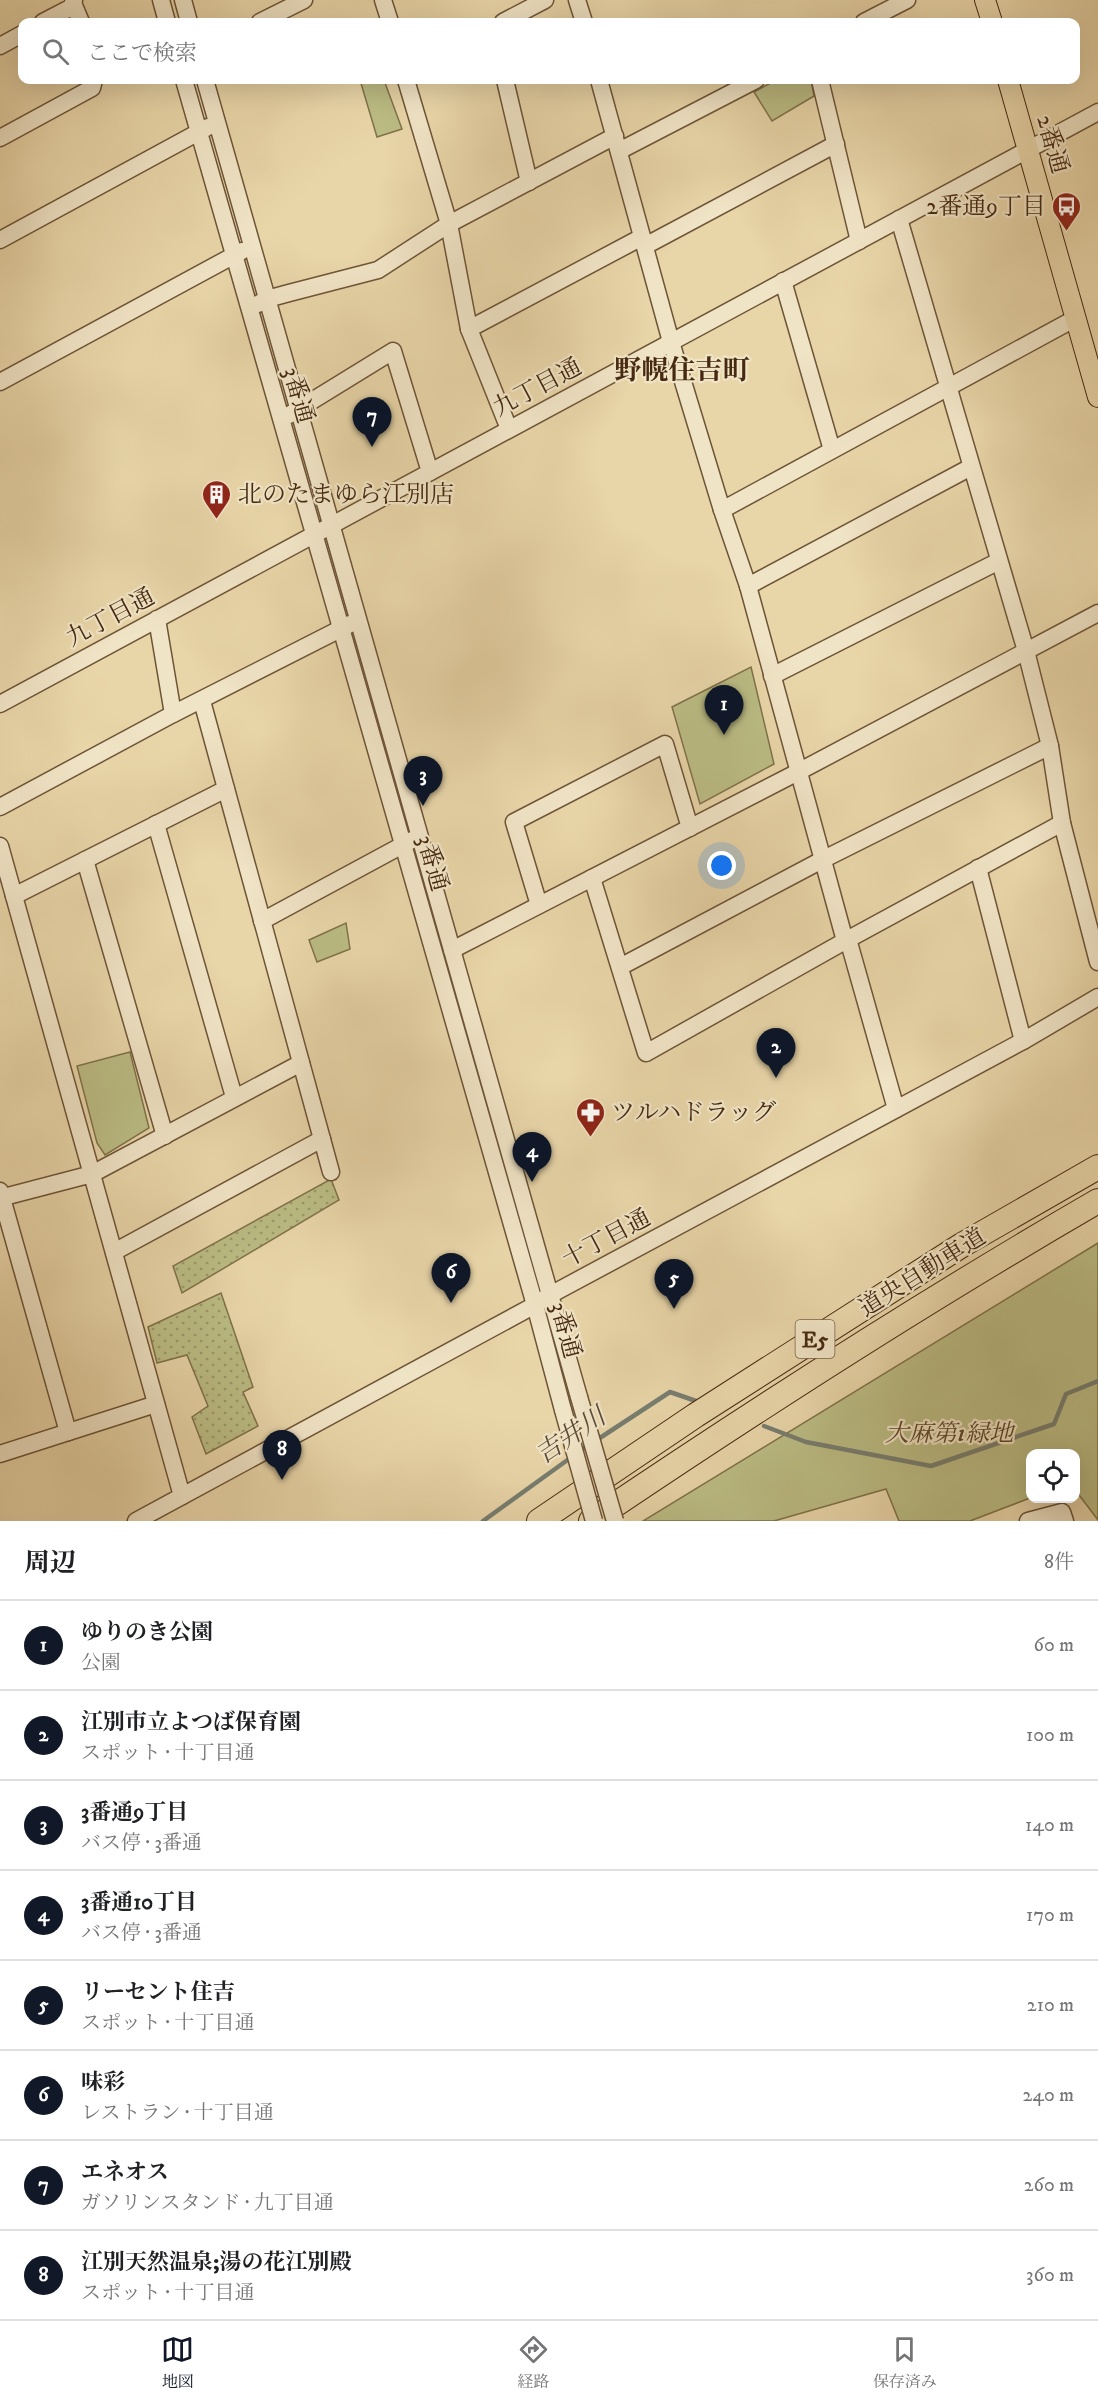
<!DOCTYPE html>
<html lang="ja">
<meta charset="utf-8">
<style>
body{margin:0;font-family:"IM FELL DW Pica","Noto Serif JP",serif;background:#f6f6f6;color:#202124}
.controls{position:absolute;right:18px;bottom:18px;display:grid;overflow:hidden;border-radius:12px;box-shadow:0 6px 24px #0002}
.controls button{width:54px;height:54px;display:grid;place-items:center;padding:0;border:0;border-bottom:2px solid #e0e0e0;background:#fff;color:#202124;font:30px sans-serif}
.you{position:absolute;left:722px;top:866px;width:21px;height:21px;margin:-15px;border:4px solid #fff;border-radius:50%;background:#1a73e8;box-shadow:0 0 0 9px #1a73e833}
.badge{display:grid;place-items:center;width:39px;height:39px;border-radius:50%;background:#111827;color:#fff;font-size:20px;font-weight:700}
.pin{position:absolute;translate:-50% -50px;filter:drop-shadow(0 2px 3px #0008)}
.pin::after{content:'';position:absolute;top:32px;width:21px;height:18px;background:inherit;clip-path:polygon(0 0,100% 0,50% 100%)}
.list{margin:0;padding:0;list-style:none}
h2{display:flex;justify-content:space-between;align-items:center;height:78px;margin:0;padding:0 24px;font-size:26px}
h2 small{font-size:20px;font-weight:400;color:#757577}
.list li{display:grid;grid-template-columns:39px 1fr auto;gap:18px;align-items:center;box-sizing:border-box;height:90px;padding:0 24px;border-top:2px solid #e0e0e0}
.list b{display:block;font-size:22px;white-space:nowrap}
.list p{margin:0;font-size:20px;white-space:nowrap;color:#757577}
.list em{font-size:20px;font-style:normal;color:#757577}
.icon{flex:none;width:33px;height:33px;fill:none;stroke:currentColor;stroke-width:2;stroke-linecap:round;stroke-linejoin:round}
.map{position:relative;flex:none;width:1098px;height:1521px;overflow:hidden}
.search{position:absolute;background:#fff;box-shadow:0 6px 24px #0002;left:18px;right:18px;top:18px;height:66px;display:flex;align-items:center;gap:15px;box-sizing:border-box;padding:0 21px;border-radius:12px;color:#757577;font-size:22px}
.sheet{height:798px;background:#fff}
nav{display:flex;justify-content:space-around;align-items:center;box-sizing:border-box;height:84px;border-top:2px solid #e0e0e0;background:#fff;font-size:16px;color:#757577}
nav a{display:grid;justify-items:center;gap:3px}
nav .on{color:#111827}
.map>svg:first-child{display:block}
</style>
<div class="map">
<svg width="1098" height="1521" viewBox="0 0 1098 1521">
<defs>
<pattern id="grass-dots" width="8" height="8" patternUnits="userSpaceOnUse" patternTransform="scale(1.5)"><rect width="8" height="8" fill="#bbbc84"/><path d="M2 2h.1M6 6h.1" fill="none" stroke="#9a996b" stroke-width="1.8" stroke-linecap="round"/></pattern>
</defs>
<rect width="100%" height="100%" fill="#e8d5a8"/>
<filter id="stains"><feTurbulence type="fractalNoise" baseFrequency=".00333" numOctaves="4"/><feColorMatrix values="0 0 0 0 .2 0 0 0 0 .09 0 0 0 0 .02 0 0 0 .5 -.17"/></filter>
<radialGradient id="worn" r=".72"><stop offset=".6" stop-color="#630" stop-opacity="0"/><stop offset="1" stop-color="#630" stop-opacity=".3"/></radialGradient>
<!-- grass -->
<g fill="url(#grass-dots)" stroke="#80724a" stroke-width="1.5">
<polygon points="331,1179 339,1200 182,1293 173,1266"/>
<polygon points="221,1293 253,1387 243,1392 258,1426 206,1454 192,1417 208,1406 187,1355 157,1363 148,1327"/>
</g>
<!-- green -->
<g fill="#bbbc84" stroke="#80724a" stroke-width="1.5">
<polygon points="360,80 384,80 402,129 377,137"/>
<polygon points="776,80 811,80 814,96 772,121 754,92"/>
<polygon points="751,667 774,764 700,804 672,707"/>
<polygon points="346,923 350,949 317,962 309,940"/>
<polygon points="130,1052 149,1128 105,1155 97,1143 77,1066"/>
<polygon points="1098,1243 1098,1520 1076,1491 1076,1454 1030,1454 1030,1498 970,1521 899,1521 886,1489 774,1521 643,1521"/>
</g>
<g fill="none" stroke-linecap="round" stroke-linejoin="round">
<!-- stream -->
<g stroke="#787e70" stroke-width="4.5">
<polyline points="764,1426 806,1442 931,1466 1054,1424 1066,1394 1098,1381"/>
<polyline points="580,1451 670,1392 696,1401"/>
<polyline points="483,1521 573,1456"/>
</g>
<defs>
<g id="minor">
<polyline points="161,0 167,22"/>
<polyline points="183,0 189,22"/>
<polyline points="383,0 390,22"/>
<polyline points="577,0 584,22"/>
<polyline points="73,3 81,22"/>
<polyline points="43,22 72,7 74,0"/>
<polyline points="260,22 304,0"/>
<polyline points="503,22 545,0"/>
<polyline points="864,22 907,0"/>
<polyline points="0,46 22,34"/>
<polyline points="184,80 535,1305 563,1410"/>
<polyline points="205,80 579,1397"/>
<polyline points="406,80 449,224 469,329 509,429"/>
<polyline points="505,80 529,182"/>
<polyline points="599,80 671,342 722,510"/>
<polyline points="820,80 859,241"/>
<polyline points="0,138 92,88 94,80"/>
<polyline points="619,151 756,80"/>
<polyline points="899,219 1026,651 1050,746 1062,823 1098,962"/>
<polyline points="0,240 208,127"/>
<polyline points="645,246 836,144"/>
<polyline points="783,281 832,450"/>
<polyline points="258,304 267,299 289,293 378,270 449,224 615,136"/>
<polyline points="469,329 642,237"/>
<polyline points="0,382 242,251"/>
<polyline points="289,415 393,351 430,472"/>
<polyline points="748,586 971,467"/>
<polyline points="157,619 173,714"/>
<polyline points="772,676 999,561"/>
<polyline points="202,701 331,1172"/>
<polyline points="0,704 1098,112"/>
<polyline points="0,807 173,714 350,624"/>
<polyline points="156,824 234,1097"/>
<polyline points="0,846 182,1496"/>
<polyline points="85,860 165,1136"/>
<polyline points="978,868 1023,1041"/>
<polyline points="592,878 646,1053 845,941 1062,823"/>
<polyline points="14,896 226,789"/>
<polyline points="539,905 514,822 665,744 690,828"/>
<polyline points="262,921 412,840"/>
<polyline points="848,939 896,1109"/>
<polyline points="845,941 748,586 722,510 1076,318"/>
<polyline points="452,950 798,772 1098,613"/>
<polyline points="620,967 822,860 1050,746"/>
<polyline points="0,1191 68,1432"/>
<polyline points="0,1198 92,1174 301,1063"/>
<polyline points="114,1252 322,1139"/>
<polyline points="0,1454 156,1404"/>
<polyline points="136,1521 535,1305 550,1295 1023,1041 1098,997"/>
<polyline points="1028,1521 1062,1512 1065,1521"/>
</g>
<g id="major">
<polyline points="985,0 992,22"/>
<polyline points="1008,80 1098,397"/>
</g>
<g id="highway">
<polyline points="539,1521 696,1415 962,1245 1098,1167"/>
<path d="M591 1521C757 1409 925 1301 1098 1201"/>
</g>
</defs>
<!-- minor casing -->
<use href="#minor" stroke="#6e5437" stroke-width="19"/>
<!-- major casing -->
<use href="#major" stroke="#462911" stroke-width="22"/>
<!-- highway casing -->
<use href="#highway" stroke="#462911" stroke-width="26"/>
<!-- minor -->
<use href="#minor" stroke="#f0e4c6" stroke-width="16"/>
<!-- major -->
<use href="#major" stroke="#e8d5a8" stroke-width="20"/>
<!-- highway -->
<use href="#highway" stroke="#e8d5a8" stroke-width="24"/>
<defs>
<g id="minor-bridge">
<polyline points="579,1397 615,1521"/>
<polyline points="563,1410 594,1521"/>
</g>
</defs>
<!-- minor-bridge casing -->
<use href="#minor-bridge" stroke="#6e5437" stroke-width="19" stroke-linecap="butt"/>
<!-- minor-bridge -->
<use href="#minor-bridge" stroke="#f0e4c6" stroke-width="16"/>
</g>
<!-- icons -->
<defs>
<symbol id="bus-pin" viewBox="-11 -11 22 30"><path d="M0 17L-7.5 6A9.5 9.5 0 1 1 7.5 6Z" fill="#8f2418" stroke="#f0e4c6"/><path d="M-5-6H5V4H4V6H2V4H-2V6H-4V4H-5ZM-3.5-4V0h7V-4ZM-3.5 1.2v1.5H-2V1.2ZM2 1.2v1.5H3.5V1.2Z" fill="#fff"/></symbol>
<symbol id="building-pin" viewBox="-11 -11 22 30"><path d="M0 17L-7.5 6A9.5 9.5 0 1 1 7.5 6Z" fill="#8f2418" stroke="#f0e4c6"/><path d="M-4-6H4V6H1V3H-1V6H-4ZM-2.5-4.3h1.7v1.8h-1.7ZM.8-4.3h1.7v1.8H.8ZM-2.5-1h1.7V.8h-1.7ZM.8-1h1.7V.8H.8Z" fill="#fff"/></symbol>
<symbol id="pharmacy-pin" viewBox="-11 -11 22 30"><path d="M0 17L-7.5 6A9.5 9.5 0 1 1 7.5 6Z" fill="#8f2418" stroke="#f0e4c6"/><path d="M-2-6h4v4h4v4h-4v4h-4v-4h-4v-4h4Z" fill="#fff"/></symbol>
</defs>
<g fill-rule="evenodd">
<use href="#bus-pin" x="1050" y="190" width="33" height="45"/>
<use href="#building-pin" x="200" y="478" width="33" height="45"/>
<use href="#pharmacy-pin" x="574" y="1096" width="33" height="45"/>
</g>
<g text-anchor="middle" stroke-width="4.5" stroke-linejoin="round" paint-order="stroke">
<!-- shield labels -->
<rect fill="#f0e4c6" stroke="#796147" stroke-width="1.5" x="795.5" y="1320" width="39" height="38" rx="4.5"/>
<g font-size="22" font-weight="bold" fill="#462911">
<text x="815" y="1347">E5</text>
</g>
<!-- street labels -->
<g font-size="24" fill="#462911" stroke="#f0e4c6">
<text transform="translate(1053 144) rotate(74)" y="8">2番通</text>
<text transform="translate(537 387) rotate(-28)" y="8">九丁目通</text>
<text transform="translate(299 395) rotate(74)" y="8">3番通</text>
<text transform="translate(110 617) rotate(-28)" y="8">九丁目通</text>
<text transform="translate(433 863) rotate(74)" y="8">3番通</text>
<text transform="translate(606 1238) rotate(-28)" y="8">十丁目通</text>
<text transform="translate(922 1272) rotate(-32)" y="8">道央自動車道</text>
<text transform="translate(566 1330) rotate(75)" y="8">3番通</text>
</g>
<!-- poi labels -->
<g font-size="24" fill="#462911" stroke="#f0e4c6" text-anchor="start">
<text x="1046" y="214" text-anchor="end">2番通9丁目</text>
<text x="238" y="502">北のたまゆら江別店</text>
<text x="611" y="1120">ツルハドラッグ</text>
</g>
<!-- park labels -->
<g font-size="24" font-style="italic" fill="#5d4628" stroke="#f0e4c6">
<text x="949" y="1441">大麻第1緑地</text>
</g>
<!-- water labels -->
<g font-size="26" font-style="italic" fill="#5b4c39" stroke="#f0e4c6">
<text transform="translate(570 1435) rotate(-34)" y="9">吉井川</text>
</g>
<!-- quarter labels -->
<g font-size="27" font-weight="bold" fill="#462911" stroke="#f0e4c6">
<text x="682" y="379">野幌住吉町</text>
</g>
</g>
<rect width="100%" height="100%" filter="url(#stains)"/>
<rect width="100%" height="100%" fill="url(#worn)"/>
</svg>
<div class="controls">
<button><svg class="icon" aria-label="locate" viewBox="0 0 24 24"><circle cx="12" cy="12" r="6"/><path d="M12 2v4M12 18v4M2 12h4M18 12h4"/></svg></button>
</div>
<div class="you"></div>
<div class="pin badge" style="left:724px;top:735px">1</div>
<div class="pin badge" style="left:776px;top:1078px">2</div>
<div class="pin badge" style="left:423px;top:806px">3</div>
<div class="pin badge" style="left:532px;top:1182px">4</div>
<div class="pin badge" style="left:674px;top:1309px">5</div>
<div class="pin badge" style="left:451px;top:1303px">6</div>
<div class="pin badge" style="left:372px;top:447px">7</div>
<div class="pin badge" style="left:282px;top:1480px">8</div>
<div class="search"><svg class="icon" aria-label="search" viewBox="0 0 24 24"><circle cx="10" cy="10" r="6"/><path d="M15 15l6 6"/></svg>ここで検索</div>
</div>
<section class="sheet">
<h2>周辺<small>8件</small></h2>
<ul class="list">
<li><span class="badge">1</span><div><b>ゆりのき公園</b><p>公園</p></div><em>60 m</em></li>
<li><span class="badge">2</span><div><b>江別市立よつば保育園</b><p>スポット · 十丁目通</p></div><em>100 m</em></li>
<li><span class="badge">3</span><div><b>3番通9丁目</b><p>バス停 · 3番通</p></div><em>140 m</em></li>
<li><span class="badge">4</span><div><b>3番通10丁目</b><p>バス停 · 3番通</p></div><em>170 m</em></li>
<li><span class="badge">5</span><div><b>リーセント住吉</b><p>スポット · 十丁目通</p></div><em>210 m</em></li>
<li><span class="badge">6</span><div><b>味彩</b><p>レストラン · 十丁目通</p></div><em>240 m</em></li>
<li><span class="badge">7</span><div><b>エネオス</b><p>ガソリンスタンド · 九丁目通</p></div><em>260 m</em></li>
<li><span class="badge">8</span><div><b>江別天然温泉;湯の花江別殿</b><p>スポット · 十丁目通</p></div><em>360 m</em></li>
</ul>
</section>
<nav>
<a class="on"><svg class="icon" aria-label="map" viewBox="0 0 24 24"><path d="M3 6l6-2 6 2 6-2v14l-6 2-6-2-6 2zM9 4v14M15 6v14"/></svg>地図</a>
<a><svg class="icon" aria-label="directions" viewBox="0 0 24 24"><path d="M12 3l9 9-9 9-9-9zM9 14v-3h6M13 9l2 2-2 2"/></svg>経路</a>
<a><svg class="icon" aria-label="saved" viewBox="0 0 24 24"><path d="M7 4h10v16l-5-4-5 4z"/></svg>保存済み</a>
</nav>
